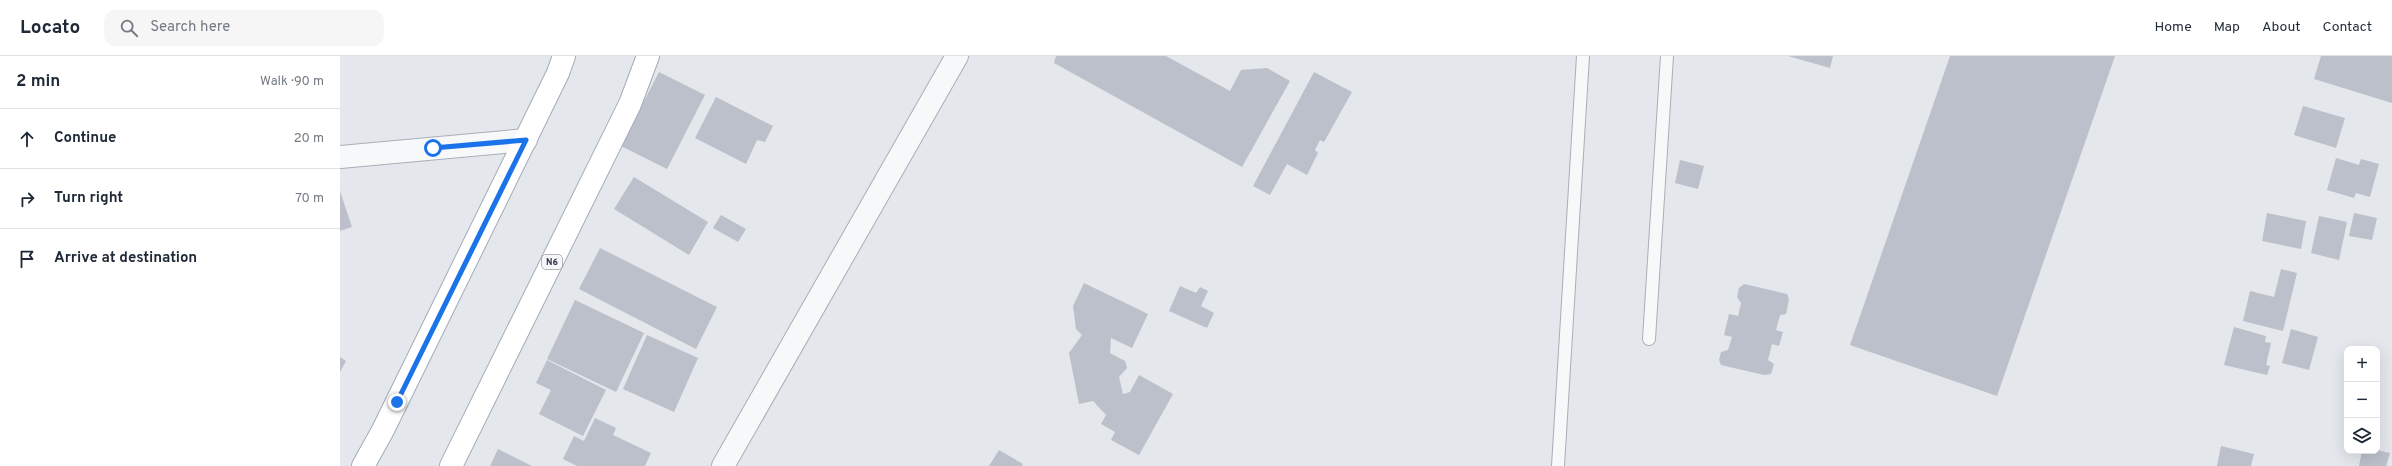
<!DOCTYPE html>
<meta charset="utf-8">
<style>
body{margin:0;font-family:Overpass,sans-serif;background:#f6f6f7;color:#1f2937}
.controls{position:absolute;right:12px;bottom:12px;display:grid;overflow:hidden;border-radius:8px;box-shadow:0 4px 16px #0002}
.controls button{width:36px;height:36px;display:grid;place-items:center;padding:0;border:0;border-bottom:1px solid #e0e1e3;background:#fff;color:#1f2937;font:20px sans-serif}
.stop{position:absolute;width:12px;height:12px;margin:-9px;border:3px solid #1a73e8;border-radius:50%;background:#fff}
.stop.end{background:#1a73e8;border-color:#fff;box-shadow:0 1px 4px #0008}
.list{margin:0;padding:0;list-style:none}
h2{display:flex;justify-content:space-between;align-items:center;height:52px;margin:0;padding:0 16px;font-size:17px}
h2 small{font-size:13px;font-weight:400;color:#747a83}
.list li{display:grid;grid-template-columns:26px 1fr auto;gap:12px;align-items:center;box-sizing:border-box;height:60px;padding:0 16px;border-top:1px solid #e0e1e3}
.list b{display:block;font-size:15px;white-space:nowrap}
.list em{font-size:13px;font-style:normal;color:#747a83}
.icon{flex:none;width:22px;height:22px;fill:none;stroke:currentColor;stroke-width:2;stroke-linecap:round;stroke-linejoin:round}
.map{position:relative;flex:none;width:2052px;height:410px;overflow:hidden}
header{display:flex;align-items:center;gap:24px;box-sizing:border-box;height:56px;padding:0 20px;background:#fff;border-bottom:1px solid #e0e1e3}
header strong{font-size:19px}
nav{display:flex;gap:22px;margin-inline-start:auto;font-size:14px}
.search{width:280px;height:36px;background:#f6f6f7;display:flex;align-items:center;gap:10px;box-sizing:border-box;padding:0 14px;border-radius:12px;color:#747a83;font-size:15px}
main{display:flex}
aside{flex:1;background:#fff}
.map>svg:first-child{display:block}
</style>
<header>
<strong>Locato</strong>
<div class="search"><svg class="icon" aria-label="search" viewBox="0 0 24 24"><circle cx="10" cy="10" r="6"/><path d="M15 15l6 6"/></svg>Search here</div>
<nav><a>Home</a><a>Map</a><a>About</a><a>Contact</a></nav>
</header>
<main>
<aside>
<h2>2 min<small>Walk · 90 m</small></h2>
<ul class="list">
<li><svg class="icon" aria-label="ahead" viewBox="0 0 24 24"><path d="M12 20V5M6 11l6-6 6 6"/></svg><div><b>Continue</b></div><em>20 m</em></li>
<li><svg class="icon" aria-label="right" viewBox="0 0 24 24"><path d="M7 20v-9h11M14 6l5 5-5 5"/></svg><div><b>Turn right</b></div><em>70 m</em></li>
<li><svg class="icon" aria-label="arrive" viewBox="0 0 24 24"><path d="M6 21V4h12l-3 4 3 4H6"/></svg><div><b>Arrive at destination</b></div></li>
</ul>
</aside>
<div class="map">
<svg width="2052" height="410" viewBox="0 0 2052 410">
<rect width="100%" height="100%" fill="#e4e7ec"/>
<!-- building -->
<g fill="#bbc0ca">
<polygon points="716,0 826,0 890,35 901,14 927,12 950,25 902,111 714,7"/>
<polygon points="1448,0 1493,0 1490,12"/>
<polygon points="1610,0 1775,0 1657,340 1510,289"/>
<polygon points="1981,0 2052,0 2052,47 1974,23"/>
<polygon points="319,16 365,39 327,113 281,90"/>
<polygon points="974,16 1012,36 984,86 980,84 975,94 978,97 967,119 947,108 930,139 913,130"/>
<polygon points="376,41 433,70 425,86 417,84 406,108 355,82"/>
<polygon points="1963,50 2005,62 1996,92 1954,79"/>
<polygon points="1996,102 2019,109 2021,103 2039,108 2030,141 2016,137 2014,142 1987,134"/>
<polygon points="1340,104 1364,110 1358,133 1335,127"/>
<polygon points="294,121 368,166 349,199 274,153"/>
<polygon points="0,135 12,171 0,175"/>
<polygon points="1927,157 1966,165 1961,193 1922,185"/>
<polygon points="2014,157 2037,162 2032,184 2009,180"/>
<polygon points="381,159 406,173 398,186 373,172"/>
<polygon points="1979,160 2007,166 1999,204 1971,197"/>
<polygon points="260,192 377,251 356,293 239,233"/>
<polygon points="1941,213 1957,217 1943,275 1903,265 1910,235 1934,241"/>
<polygon points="744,227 808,258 792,292 771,282 770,297 785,305 787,312 779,321 783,338 790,336 799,319 833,338 799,399 771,384 775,376 761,368 766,359 753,345 739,348 729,297 742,279 736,273 733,250"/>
<polygon points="1404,228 1447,238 1449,243 1446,258 1440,259 1436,274 1443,276 1439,290 1432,288 1428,304 1434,308 1431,318 1424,319 1381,309 1379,304 1381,296 1388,294 1392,281 1384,279 1389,258 1398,260 1401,247 1397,241 1399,232"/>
<polygon points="840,230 856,237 860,231 868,235 861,250 874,257 867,272 829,255"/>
<polygon points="235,244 304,277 276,336 207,303"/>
<polygon points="1894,271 1926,280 1925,286 1931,287 1926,309 1930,310 1927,319 1884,309"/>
<polygon points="1951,273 1978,281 1969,314 1942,307"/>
<polygon points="307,279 358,302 334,356 283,333"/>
<polygon points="0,301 6,305 0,316"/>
<polygon points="207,304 266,334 243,380 199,358 211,334 196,327"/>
<polygon points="255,362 276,372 273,379 311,397 305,410 237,410 223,403 234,380 244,385"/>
<polygon points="1881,390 1914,398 1911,410 1877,410"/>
<polygon points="158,393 192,410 150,410"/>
<polygon points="659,394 683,408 682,410 649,410"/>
<polygon points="2037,394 2050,397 2046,410 2019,410 2022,395"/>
</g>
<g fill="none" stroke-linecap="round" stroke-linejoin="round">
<defs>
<g id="lane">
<polyline points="1309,283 1327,0"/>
<polyline points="1218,410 1243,0"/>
</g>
<g id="street">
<polyline points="0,101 186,84"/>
<polyline points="383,410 617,0"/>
</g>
<g id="primary">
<polyline points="23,410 43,374 218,17 224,0"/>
<polyline points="111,410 290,48 308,0"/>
</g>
</defs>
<!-- lane casing -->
<use href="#lane" stroke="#a9aeb7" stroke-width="14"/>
<!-- street casing -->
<use href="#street" stroke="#a9aeb7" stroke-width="24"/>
<!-- primary casing -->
<use href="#primary" stroke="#a3abb8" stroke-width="24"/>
<!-- lane -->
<use href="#lane" stroke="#f7f8fa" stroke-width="12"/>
<!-- street -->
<use href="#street" stroke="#f7f8fa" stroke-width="22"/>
<!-- primary -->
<use href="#primary" stroke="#fff" stroke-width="22"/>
</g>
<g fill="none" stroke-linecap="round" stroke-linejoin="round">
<!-- route -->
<polyline stroke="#1a73e8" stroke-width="5" points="57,346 186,84 93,92"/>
</g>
<g text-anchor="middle" stroke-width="3" stroke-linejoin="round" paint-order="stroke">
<!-- shield labels -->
<rect fill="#f4f6f9" stroke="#676e7b" stroke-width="1" x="202" y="199" width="20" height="14" rx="3"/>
<g font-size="9" font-weight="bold" fill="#2b3445">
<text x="212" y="209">N6</text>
</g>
</g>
</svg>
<div class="controls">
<button>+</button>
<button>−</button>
<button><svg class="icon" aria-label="layers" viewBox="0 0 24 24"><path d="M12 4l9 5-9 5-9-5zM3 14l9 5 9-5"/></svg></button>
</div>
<div class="stop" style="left:93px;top:92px"></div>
<div class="stop end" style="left:57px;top:346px"></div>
</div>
</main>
